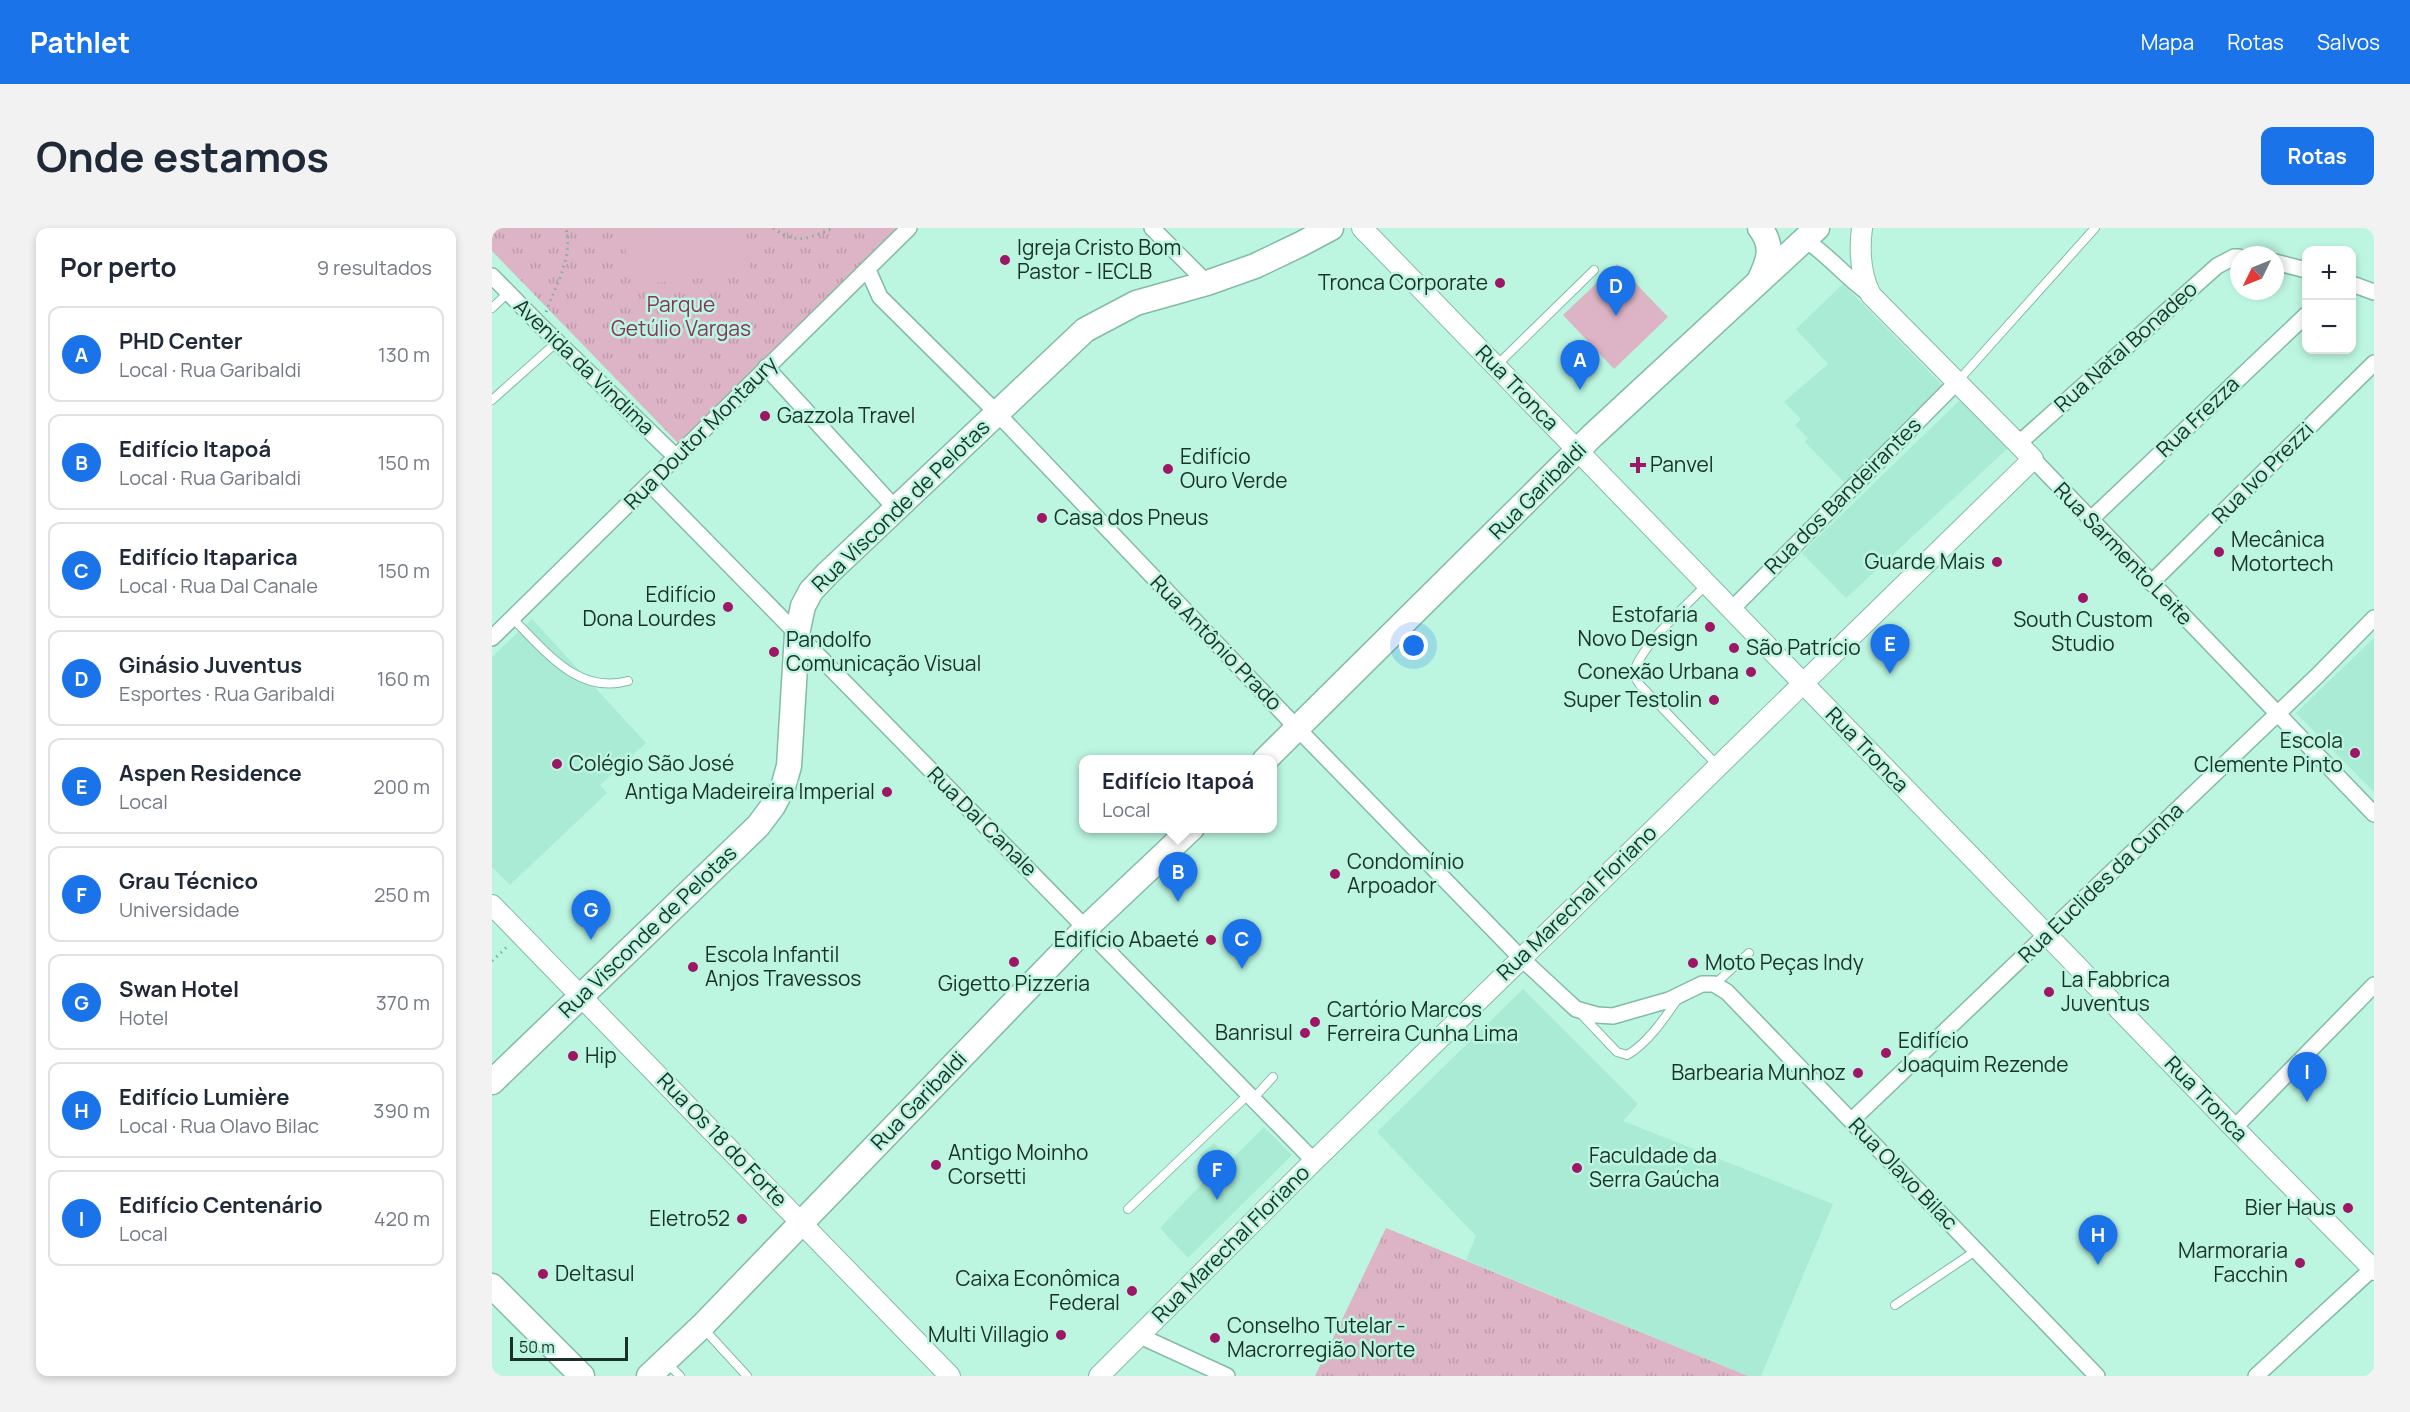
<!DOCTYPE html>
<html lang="pt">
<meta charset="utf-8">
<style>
body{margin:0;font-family:Manrope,sans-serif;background:#f2f2f3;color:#1f2937}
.controls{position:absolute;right:18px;top:18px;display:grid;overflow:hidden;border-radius:12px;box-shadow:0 3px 9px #0003}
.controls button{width:54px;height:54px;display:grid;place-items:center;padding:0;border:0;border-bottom:2px solid #e0e1e3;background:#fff;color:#1f2937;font:30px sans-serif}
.compass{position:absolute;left:1738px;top:18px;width:54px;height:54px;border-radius:50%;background:#fff;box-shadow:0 3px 9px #0003;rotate:227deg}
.scale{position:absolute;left:18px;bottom:15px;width:118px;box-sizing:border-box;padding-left:6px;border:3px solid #1a3129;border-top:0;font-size:16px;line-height:21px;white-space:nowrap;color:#1a3129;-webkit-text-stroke:4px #bcf6e1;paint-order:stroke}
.you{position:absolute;left:922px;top:418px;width:21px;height:21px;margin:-15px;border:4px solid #fff;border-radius:50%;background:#1a73e8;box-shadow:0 0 0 9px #1a73e833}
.badge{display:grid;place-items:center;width:39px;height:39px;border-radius:50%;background:#1a73e8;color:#fff;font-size:20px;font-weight:700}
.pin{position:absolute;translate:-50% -50px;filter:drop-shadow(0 2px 3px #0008)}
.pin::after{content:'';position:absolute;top:32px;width:21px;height:18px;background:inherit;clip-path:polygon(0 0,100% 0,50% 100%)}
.popup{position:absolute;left:587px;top:527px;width:198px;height:78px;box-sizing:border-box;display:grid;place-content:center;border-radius:12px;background:#fff;filter:drop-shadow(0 2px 4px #0005);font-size:20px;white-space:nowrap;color:#747a83}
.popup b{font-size:22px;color:#1f2937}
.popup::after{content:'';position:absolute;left:50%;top:100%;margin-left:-12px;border:12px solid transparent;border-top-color:#fff}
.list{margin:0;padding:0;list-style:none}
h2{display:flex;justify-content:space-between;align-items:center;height:78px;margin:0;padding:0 24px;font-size:26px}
h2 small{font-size:20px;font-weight:400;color:#747a83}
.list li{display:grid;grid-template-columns:39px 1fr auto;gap:18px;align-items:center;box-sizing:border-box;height:96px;margin:0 12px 12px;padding:0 12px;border:2px solid #e0e1e3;border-radius:12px}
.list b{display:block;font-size:22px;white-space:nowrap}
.list p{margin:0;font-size:20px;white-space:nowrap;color:#747a83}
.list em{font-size:20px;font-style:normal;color:#747a83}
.map{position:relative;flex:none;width:1882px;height:1148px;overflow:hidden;border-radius:12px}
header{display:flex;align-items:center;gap:36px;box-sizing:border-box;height:84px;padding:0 30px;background:#1a73e8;color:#fff}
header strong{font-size:28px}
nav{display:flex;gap:33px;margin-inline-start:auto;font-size:21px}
.intro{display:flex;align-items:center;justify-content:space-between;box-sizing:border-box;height:144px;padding:0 36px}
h1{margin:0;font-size:42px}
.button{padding:15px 27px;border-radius:12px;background:#1a73e8;color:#fff;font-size:21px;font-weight:700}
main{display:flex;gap:36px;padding:0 36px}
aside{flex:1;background:#fff;border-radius:12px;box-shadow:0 3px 9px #0003}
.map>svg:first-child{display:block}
</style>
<header>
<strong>Pathlet</strong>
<nav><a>Mapa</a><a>Rotas</a><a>Salvos</a></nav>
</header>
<div class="intro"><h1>Onde estamos</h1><a class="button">Rotas</a></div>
<main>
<aside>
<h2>Por perto<small>9 resultados</small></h2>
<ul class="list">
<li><span class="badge">A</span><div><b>PHD Center</b><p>Local · Rua Garibaldi</p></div><em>130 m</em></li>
<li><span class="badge">B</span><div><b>Edifício Itapoá</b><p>Local · Rua Garibaldi</p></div><em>150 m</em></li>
<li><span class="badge">C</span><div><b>Edifício Itaparica</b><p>Local · Rua Dal Canale</p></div><em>150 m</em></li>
<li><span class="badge">D</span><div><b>Ginásio Juventus</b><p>Esportes · Rua Garibaldi</p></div><em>160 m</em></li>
<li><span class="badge">E</span><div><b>Aspen Residence</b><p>Local</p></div><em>200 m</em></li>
<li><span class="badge">F</span><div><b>Grau Técnico</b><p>Universidade</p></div><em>250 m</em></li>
<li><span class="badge">G</span><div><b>Swan Hotel</b><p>Hotel</p></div><em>370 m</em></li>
<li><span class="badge">H</span><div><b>Edifício Lumière</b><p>Local · Rua Olavo Bilac</p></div><em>390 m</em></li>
<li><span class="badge">I</span><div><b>Edifício Centenário</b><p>Local</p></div><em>420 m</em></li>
</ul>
</aside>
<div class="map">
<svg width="1882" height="1148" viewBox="0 0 1882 1148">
<defs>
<pattern id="grass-tufts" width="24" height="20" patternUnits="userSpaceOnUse" patternTransform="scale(1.5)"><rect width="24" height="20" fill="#dcb4c5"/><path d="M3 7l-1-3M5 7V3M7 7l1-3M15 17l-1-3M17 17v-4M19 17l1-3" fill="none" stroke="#bc9ba9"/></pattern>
</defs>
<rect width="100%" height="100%" fill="#bcf6e1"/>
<!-- built -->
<g fill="#a9ebd4">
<polygon points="1351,56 1453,160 1355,257 1313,214 1316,210 1303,197 1309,191 1292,174 1336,136 1304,101"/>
<polygon points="1469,171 1516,220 1354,370 1310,325"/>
<polygon points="40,391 154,515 108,557 115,565 18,657 0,639 0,429"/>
<polygon points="1882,410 1882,564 1804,485"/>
<polygon points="1031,761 1146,876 1131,893 1341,976 1269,1148 1256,1148 974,1032 984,1008 885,904"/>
<polygon points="772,899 800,927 696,1030 668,1000 722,943 708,927 722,915 738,933"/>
</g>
<!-- grass -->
<g fill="url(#grass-tufts)">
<polygon points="0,0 412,0 187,216 0,23"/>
<polygon points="894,1000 1256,1148 823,1148"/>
</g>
<!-- pitch -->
<g fill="#dcb4c5">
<polygon points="160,0 250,0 258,44 140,58 130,4"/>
<polygon points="1125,36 1176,89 1122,141 1071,87"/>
</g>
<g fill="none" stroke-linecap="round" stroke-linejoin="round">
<defs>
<g id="service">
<polyline points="0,80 16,65"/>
<polyline points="1005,137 1102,42"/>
<polyline points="1466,153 1603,0"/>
<polyline points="0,172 65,114"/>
<path d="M1214 357C1192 380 1150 416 1141 446L1148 457 1226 538"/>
<path d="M20 390C53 422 85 467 136 453"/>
<polyline points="1223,756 1257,725"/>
<path d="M1087 784 1125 824 1135 827C1155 816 1172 791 1185 772"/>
<polyline points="761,871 781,849"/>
<polyline points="636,981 757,866"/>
<polyline points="1403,1077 1485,1022"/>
<polyline points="211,1100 255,1148"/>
<polyline points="176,1136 188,1148"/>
</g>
<g id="minor">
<polyline points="660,0 715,55"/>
<path d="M1312 11C1337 27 1355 51 1379 67"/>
<polyline points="1783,34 1814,42"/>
<polyline points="376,42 388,69 505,185 806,501 1029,730 1072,770 1084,781 1105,787 1121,788 1177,772 1210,756 1222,756 1235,764 1605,1148"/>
<polyline points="0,48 49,98 184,229"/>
<polyline points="1860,56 1882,64"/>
<polyline points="274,139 404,281"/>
<polyline points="1526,216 1725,38 1742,29 1747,29"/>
<polyline points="1541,231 1882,586"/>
<polyline points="158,256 822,933"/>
<polyline points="1598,292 1814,87"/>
<polyline points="1659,355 1882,135"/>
<polyline points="1239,382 1464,155"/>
<polyline points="0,410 417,0"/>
<polyline points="1360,892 1826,447 1882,390"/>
<polyline points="1742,900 1882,757"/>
<polyline points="648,1108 735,1148"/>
<polyline points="1764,1148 1880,1041"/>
</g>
<g id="tertiary">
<polyline points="870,0 1742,900 1882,1042"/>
<polyline points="0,677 458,1148"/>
<path d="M607 1148 822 933 1541 231 1379 67C1368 46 1367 24 1370 0"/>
</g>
<g id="primary">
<path d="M1268 0C1282 18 1277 32 1268 51"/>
<polyline points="773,532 1100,208 1325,0"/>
<polyline points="0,854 266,598 281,578 291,559 297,538 305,406 311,378 319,363 335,346 593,102 644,75 715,55 763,38 809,16 839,0"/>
<polyline points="0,1058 90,1148"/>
<polyline points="157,1148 210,1098 594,700 700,600"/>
</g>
</defs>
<!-- service casing -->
<use href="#service" stroke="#83bba8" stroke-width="10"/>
<!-- minor casing -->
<use href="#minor" stroke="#83bba8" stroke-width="18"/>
<!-- tertiary casing -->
<use href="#tertiary" stroke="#83bba8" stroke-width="22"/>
<!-- primary casing -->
<use href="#primary" stroke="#83bba8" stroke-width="27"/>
<!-- path -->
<g stroke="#82af9f" stroke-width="3" stroke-dasharray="1.5 4.5" stroke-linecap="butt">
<path d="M281 0C306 17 315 11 341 0"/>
<path d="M54 84C64 56 81 31 74 0"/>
<polyline points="0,733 16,718"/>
</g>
<!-- service -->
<use href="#service" stroke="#fff" stroke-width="8"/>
<!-- minor -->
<use href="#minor" stroke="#fff" stroke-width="15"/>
<!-- tertiary -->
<use href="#tertiary" stroke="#fff" stroke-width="20"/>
<!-- primary -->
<use href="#primary" stroke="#fff" stroke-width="24"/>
</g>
<!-- markers -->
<g fill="#9e1766" stroke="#bcf6e1" stroke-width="2">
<circle cx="513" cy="32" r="6"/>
<circle cx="1008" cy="55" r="6"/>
<circle cx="273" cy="188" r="6"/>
<path d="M1143 228h6v6h6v6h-6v6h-6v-6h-6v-6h6z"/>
<circle cx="676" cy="241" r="6"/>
<circle cx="550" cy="290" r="6"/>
<circle cx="1727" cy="324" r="6"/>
<circle cx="1505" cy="334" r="6"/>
<circle cx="1591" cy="370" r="6"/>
<circle cx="236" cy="379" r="6"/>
<circle cx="1218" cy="399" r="6"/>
<circle cx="1242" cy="420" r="6"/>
<circle cx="282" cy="424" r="6"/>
<circle cx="1259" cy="444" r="6"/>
<circle cx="1222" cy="472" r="6"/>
<circle cx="1863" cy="525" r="6"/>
<circle cx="65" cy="536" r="6"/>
<circle cx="395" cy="564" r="6"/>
<circle cx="843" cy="646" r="6"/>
<circle cx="719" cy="712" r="6"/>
<circle cx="522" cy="734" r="6"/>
<circle cx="1201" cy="735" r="6"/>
<circle cx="201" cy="739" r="6"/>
<circle cx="1557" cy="764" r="6"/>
<circle cx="823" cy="794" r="6"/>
<circle cx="813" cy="805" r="6"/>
<circle cx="1394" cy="825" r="6"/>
<circle cx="81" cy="828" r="6"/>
<circle cx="1366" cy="845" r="6"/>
<circle cx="444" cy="937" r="6"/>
<circle cx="1085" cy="940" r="6"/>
<circle cx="1856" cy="980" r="6"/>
<circle cx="250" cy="991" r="6"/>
<circle cx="1808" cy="1035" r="6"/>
<circle cx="51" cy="1046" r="6"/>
<circle cx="640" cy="1063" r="6"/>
<circle cx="569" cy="1107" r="6"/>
<circle cx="723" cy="1110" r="6"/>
</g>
<g text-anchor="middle" stroke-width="5" stroke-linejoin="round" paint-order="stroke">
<!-- poi labels -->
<g font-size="21" fill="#1a3129" stroke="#bcf6e1" text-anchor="start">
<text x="525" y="27">Igreja Cristo Bom<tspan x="525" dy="24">Pastor - IECLB</tspan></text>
<text x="996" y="62" text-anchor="end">Tronca Corporate</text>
<text x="285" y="195">Gazzola Travel</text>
<text x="688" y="236">Edifício<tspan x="688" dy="24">Ouro Verde</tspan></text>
<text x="1158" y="244">Panvel</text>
<text x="562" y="297">Casa dos Pneus</text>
<text x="1739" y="319">Mecânica<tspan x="1739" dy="24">Motortech</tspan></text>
<text x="1493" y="341" text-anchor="end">Guarde Mais</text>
<text x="224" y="374" text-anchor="end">Edifício<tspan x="224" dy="24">Dona Lourdes</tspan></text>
<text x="1206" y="394" text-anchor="end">Estofaria<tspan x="1206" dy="24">Novo Design</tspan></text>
<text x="1591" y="399" text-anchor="middle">South Custom<tspan x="1591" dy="24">Studio</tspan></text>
<text x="294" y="419">Pandolfo<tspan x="294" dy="24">Comunicação Visual</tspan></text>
<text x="1254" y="427">São Patrício</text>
<text x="1247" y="451" text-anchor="end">Conexão Urbana</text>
<text x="1210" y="479" text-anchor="end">Super Testolin</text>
<text x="1851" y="520" text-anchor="end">Escola<tspan x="1851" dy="24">Clemente Pinto</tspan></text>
<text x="77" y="543">Colégio São José</text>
<text x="383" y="571" text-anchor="end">Antiga Madeireira Imperial</text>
<text x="855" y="641">Condomínio<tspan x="855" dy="24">Arpoador</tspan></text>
<text x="707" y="719" text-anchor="end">Edifício Abaeté</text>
<text x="213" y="734">Escola Infantil<tspan x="213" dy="24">Anjos Travessos</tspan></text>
<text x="1213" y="742">Moto Peças Indy</text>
<text x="1569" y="759">La Fabbrica<tspan x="1569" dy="24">Juventus</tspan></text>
<text x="522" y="763" text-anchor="middle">Gigetto Pizzeria</text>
<text x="835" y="789">Cartório Marcos<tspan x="835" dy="24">Ferreira Cunha Lima</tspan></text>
<text x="801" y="812" text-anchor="end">Banrisul</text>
<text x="1406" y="820">Edifício<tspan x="1406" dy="24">Joaquim Rezende</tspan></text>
<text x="93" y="835">Hip</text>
<text x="1354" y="852" text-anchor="end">Barbearia Munhoz</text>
<text x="456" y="932">Antigo Moinho<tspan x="456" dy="24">Corsetti</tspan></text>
<text x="1097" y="935">Faculdade da<tspan x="1097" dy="24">Serra Gaúcha</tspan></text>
<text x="1844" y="987" text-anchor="end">Bier Haus</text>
<text x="238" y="998" text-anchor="end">Eletro52</text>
<text x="1796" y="1030" text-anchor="end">Marmoraria<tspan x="1796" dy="24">Facchin</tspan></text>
<text x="63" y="1053">Deltasul</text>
<text x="628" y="1058" text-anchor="end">Caixa Econômica<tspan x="628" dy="24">Federal</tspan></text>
<text x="735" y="1105">Conselho Tutelar -<tspan x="735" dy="24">Macrorregião Norte</tspan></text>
<text x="557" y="1114" text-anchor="end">Multi Villagio</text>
</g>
<!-- park labels -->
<g font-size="21" fill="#83365d" stroke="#bcf6e1">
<text x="189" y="84">Parque<tspan x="189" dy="24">Getúlio Vargas</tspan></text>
</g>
<!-- street labels -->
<g font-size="21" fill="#1a3129" stroke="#bcf6e1">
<text transform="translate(1634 119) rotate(-42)" y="7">Rua Natal Bonadeo</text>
<text transform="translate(92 139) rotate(44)" y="7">Avenida da Vindima</text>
<text transform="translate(1025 160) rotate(46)" y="7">Rua Tronca</text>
<text transform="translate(1706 189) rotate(-44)" y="7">Rua Frezza</text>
<text transform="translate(209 205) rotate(-45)" y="7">Rua Doutor Montaury</text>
<text transform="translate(1771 245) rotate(-45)" y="7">Rua Ivo Prezzi</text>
<text transform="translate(1046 263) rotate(-45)" y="7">Rua Garibaldi</text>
<text transform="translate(1351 268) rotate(-45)" y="7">Rua dos Bandeirantes</text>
<text transform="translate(409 278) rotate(-44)" y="7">Rua Visconde de Pelotas</text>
<text transform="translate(1631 326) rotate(46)" y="7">Rua Sarmento Leite</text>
<text transform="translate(724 415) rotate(46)" y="7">Rua Antônio Prado</text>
<text transform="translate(1375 522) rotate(46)" y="7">Rua Tronca</text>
<text transform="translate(490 594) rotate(45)" y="7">Rua Dal Canale</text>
<text transform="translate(1609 655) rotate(-44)" y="7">Rua Euclides da Cunha</text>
<text transform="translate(1085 675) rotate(-44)" y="7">Rua Marechal Floriano</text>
<text transform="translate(156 704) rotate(-44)" y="7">Rua Visconde de Pelotas</text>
<text transform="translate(1714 871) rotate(46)" y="7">Rua Tronca</text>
<text transform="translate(427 873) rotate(-46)" y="7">Rua Garibaldi</text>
<text transform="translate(230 912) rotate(46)" y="7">Rua Os 18 do Forte</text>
<text transform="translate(1411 946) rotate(46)" y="7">Rua Olavo Bilac</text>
<text transform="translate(739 1016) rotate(-45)" y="7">Rua Marechal Floriano</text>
</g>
</g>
</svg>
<div class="controls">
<button>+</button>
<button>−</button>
</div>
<svg class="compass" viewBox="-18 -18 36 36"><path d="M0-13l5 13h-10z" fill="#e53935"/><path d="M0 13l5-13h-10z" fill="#747a83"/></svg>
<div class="scale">50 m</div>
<div class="you"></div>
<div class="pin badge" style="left:1088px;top:162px">A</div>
<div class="pin badge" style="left:686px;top:674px">B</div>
<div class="popup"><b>Edifício Itapoá</b>Local</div>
<div class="pin badge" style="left:750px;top:741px">C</div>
<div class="pin badge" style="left:1124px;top:88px">D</div>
<div class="pin badge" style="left:1398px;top:446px">E</div>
<div class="pin badge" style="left:725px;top:972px">F</div>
<div class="pin badge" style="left:99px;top:712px">G</div>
<div class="pin badge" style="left:1606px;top:1037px">H</div>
<div class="pin badge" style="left:1815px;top:874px">I</div>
</div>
</main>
